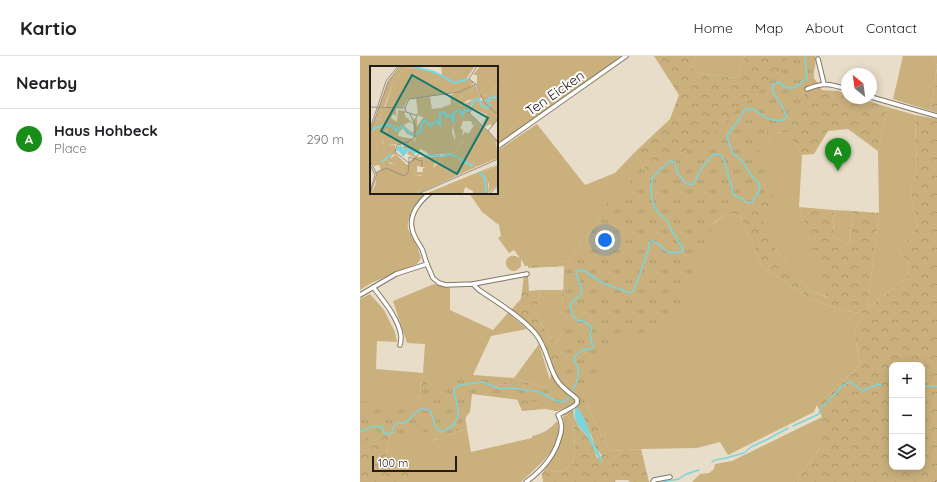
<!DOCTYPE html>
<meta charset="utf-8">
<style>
body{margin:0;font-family:Quicksand,sans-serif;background:#f2f2f2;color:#202124}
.controls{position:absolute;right:12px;bottom:12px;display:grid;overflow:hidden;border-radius:8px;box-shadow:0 2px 10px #0003}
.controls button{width:36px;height:36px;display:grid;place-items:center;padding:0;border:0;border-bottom:1px solid #e0e0e0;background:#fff;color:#202124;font:20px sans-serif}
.compass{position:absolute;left:481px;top:12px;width:36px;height:36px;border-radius:50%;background:#fff;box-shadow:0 2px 10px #0003;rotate:331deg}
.scale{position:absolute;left:12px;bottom:10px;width:85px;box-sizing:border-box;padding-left:4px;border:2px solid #231f18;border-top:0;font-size:11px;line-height:14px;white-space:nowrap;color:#231f18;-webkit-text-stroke:3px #fff;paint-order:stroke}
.you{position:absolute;left:245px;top:184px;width:14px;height:14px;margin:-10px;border:3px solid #fff;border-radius:50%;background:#1a73e8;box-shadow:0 0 0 6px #1a73e833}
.badge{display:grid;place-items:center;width:26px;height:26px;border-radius:50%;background:#188e19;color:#fff;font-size:13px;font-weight:700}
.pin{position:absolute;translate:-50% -33px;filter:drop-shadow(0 1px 2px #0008)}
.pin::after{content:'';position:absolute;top:21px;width:14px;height:12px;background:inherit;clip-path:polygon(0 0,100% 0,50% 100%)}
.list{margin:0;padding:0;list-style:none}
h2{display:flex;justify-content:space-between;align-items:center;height:52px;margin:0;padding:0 16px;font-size:17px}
h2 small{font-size:13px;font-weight:400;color:#757577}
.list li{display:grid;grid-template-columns:26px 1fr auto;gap:12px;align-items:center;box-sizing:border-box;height:60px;padding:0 16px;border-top:1px solid #e0e0e0}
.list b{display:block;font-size:15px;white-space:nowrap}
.list p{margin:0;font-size:13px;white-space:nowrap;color:#757577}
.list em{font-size:13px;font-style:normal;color:#757577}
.icon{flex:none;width:22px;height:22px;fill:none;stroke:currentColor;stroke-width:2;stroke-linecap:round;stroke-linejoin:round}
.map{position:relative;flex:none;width:577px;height:426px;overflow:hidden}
header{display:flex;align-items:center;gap:24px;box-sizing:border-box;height:56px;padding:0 20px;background:#fff;border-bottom:1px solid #e0e0e0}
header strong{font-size:19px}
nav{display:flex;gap:22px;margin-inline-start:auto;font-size:14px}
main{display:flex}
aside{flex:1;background:#fff}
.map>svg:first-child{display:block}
</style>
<header>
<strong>Kartio</strong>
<nav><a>Home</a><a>Map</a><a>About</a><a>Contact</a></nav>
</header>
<main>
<aside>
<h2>Nearby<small></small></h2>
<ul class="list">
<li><span class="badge">A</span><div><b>Haus Hohbeck</b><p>Place</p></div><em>290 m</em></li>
</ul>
</aside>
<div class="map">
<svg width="577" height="426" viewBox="0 0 577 426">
<defs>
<pattern id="forest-crowns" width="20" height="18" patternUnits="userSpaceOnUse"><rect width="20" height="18" fill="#c9b07d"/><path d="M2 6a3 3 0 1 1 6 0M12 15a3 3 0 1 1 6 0" fill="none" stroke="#ac976b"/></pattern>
<pattern id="park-tufts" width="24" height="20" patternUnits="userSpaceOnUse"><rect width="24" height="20" fill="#c9b07d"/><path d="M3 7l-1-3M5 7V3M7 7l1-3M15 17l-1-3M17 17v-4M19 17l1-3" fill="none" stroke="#ac976b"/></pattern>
</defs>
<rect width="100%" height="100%" fill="#e8ddc8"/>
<!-- grass -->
<g fill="#c9b07d">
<path d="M0 0H261L250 10 137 88V11H11V137H67C58 143 46 162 48 173 49 175 51 179 53 181 56 188 59 194 61 202L57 208 11 227 0 234Z"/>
<polygon points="336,0 385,0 377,22 337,17 332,11"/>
<polygon points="543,0 573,0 577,10 571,55 533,43"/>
<polygon points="527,51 555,59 557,115 550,137 557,168 553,177 538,194 549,208 547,221 507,253 519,157 518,95"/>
<path d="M177 68 225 129 255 117 274 97 289 117 241 161 208 205 165 210 161 203V210C152 223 140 207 149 201 153 198 158 201 160 202L154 194 149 197 138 182 141 180 139 169 122 156 109 137H137V95Z"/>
<polygon points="427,76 442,99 439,151 468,241 452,236 418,197 400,163 412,147 399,99 414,77"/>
<polygon points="473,154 493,155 489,189 474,181"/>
<polygon points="365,158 379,159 403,211 449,242 481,254 504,258 494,275 500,309 457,349 454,356 368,399 360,386 337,392 281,393 250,395 238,373 225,346 231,301 346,174"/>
<polygon points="74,228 90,232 90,254 133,274 148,257 167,273 131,280 113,319 70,334 63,318 58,351 0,369 0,243 10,238 24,254 35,276 37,286 17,285 16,313 63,317 65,288 47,287 33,245"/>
<polygon points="180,234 201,234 206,271 196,288 177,262"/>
<polygon points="179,288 192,331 191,334 154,322"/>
<path d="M203 359 208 360 213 366 215 395 212 410 199 416 185 413C197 398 206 378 203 359Z"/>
<polygon points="462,361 464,372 458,395 434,426 332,426 340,418 349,417 354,413 355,408 372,405"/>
<path d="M64 362 71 385 107 373 111 396 172 382V380C184 377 188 375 197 365 207 388 176 412 161 426H54V423L38 412 29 416 24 404 29 391 28 383Z"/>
</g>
<!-- forest -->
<g fill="url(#forest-crowns)" fill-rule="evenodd">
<path d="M294 0H336L332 11 337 17 377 22 385 0H453L452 2 454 22 462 34 478 35 487 38V42H500L527 51 518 95 488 73 468 75 454 98 442 99 427 76 414 77 399 99 414 129 412 147 401 163 418 197 452 236 467 241 439 151 473 154 474 181 489 189 493 155 519 157 507 253 547 221 549 208 538 194 553 177 557 168 550 137 557 115 555 59 577 63V426H434L458 395 463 372 462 361 457 349 500 309 494 275 504 258 481 254 449 242 403 211 379 159 365 158 346 173 242 287 215 338 196 319 188 295 182 285 171 270 151 254 161 243 164 219H168L169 235 180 234 177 262 196 288 206 271 201 234 207 233 208 210 168 212V209L208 205 241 161 236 151 282 138 289 117 274 97 310 63 319 39ZM532 309H562V411H532Z"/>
<polygon points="573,0 577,0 577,57 571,55 577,10"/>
<polygon points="63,317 70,334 113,319 154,322 191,334 215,347 209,351 197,355 185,353 162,355 157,343 137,341 119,333 102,342 107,373 70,385 64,363 28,383 29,391 24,404 29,416 38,412 50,409 55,423 54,426 0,426 0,369 58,352"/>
<polygon points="222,346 225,346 238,373 250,395 281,393 289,426 270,426 268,424 256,424 255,426 183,426 182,418 185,413 199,416 212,410 215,395 213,366 208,360 203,359 213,354 214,361 219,371 226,379 233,390 237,402 242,400 235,391 232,381 218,352 215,352"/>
</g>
<!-- park -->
<polygon fill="url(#park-tufts)" points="428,0 455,0 456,4 452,27 434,56 424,67 409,73 401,85 399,96 406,113 408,137 397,153 388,154 381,151 356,162 313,267 247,289 224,352 112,338 110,356 86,386 69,377 64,376 54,371 41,380 23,380 16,374 9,379 4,385 0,385 0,347 2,346 59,348 61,335 74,328 106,317 112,320 133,323 145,328 158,325 172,331 179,330 189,334 191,332 189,326 191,318 201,318 204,211 282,110 290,115 301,107 315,100 323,98 365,69 373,57 398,37 421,14"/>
<!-- water -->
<path fill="#79d6dd" d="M215 352H218C227 365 229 377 235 390 239 397 241 400 243 408 235 399 233 390 227 380 223 374 217 370 215 362 214 359 215 355 215 352Z"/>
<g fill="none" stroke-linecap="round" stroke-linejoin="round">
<!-- stream -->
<g stroke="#79d6dd" stroke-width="1.5">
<polyline points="562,330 577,330"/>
<polyline points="433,370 459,358 460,352 469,345 470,342 476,337 482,330 490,326 503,335 518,328 521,329"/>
<path d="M0 376C7 372 14 369 22 371L24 377 27 378 32 377 33 371 37 367H45L60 353 70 354 76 371 82 376C90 373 99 366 98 355 98 348 94 341 94 333L99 329 123 326 140 333 152 332 180 336 196 345 204 346 207 344C211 336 221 322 218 313 217 308 214 307 214 301L222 294 232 293 233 291 230 279 232 272C227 266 224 265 216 264L212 258 210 250 215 243 222 237 221 231 216 218 217 215 223 214 243 227 270 237 274 234 289 192V187L292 185C306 188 300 200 321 196L323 193 309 170 308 165 299 158 293 148 291 136 292 122 300 114 310 105 315 106 317 117 322 122 325 127 332 129 336 124 340 114 354 98H359L363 101 374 139 383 143 387 147 392 146 400 133 399 127 391 119 382 105 373 97 369 88 367 79 377 67 385 53C394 51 395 54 402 59 409 64 417 65 424 64L427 62 425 56 417 42 413 37 412 31 414 28 419 26C431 38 437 30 447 22L445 0"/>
<polyline points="352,406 355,404 366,402 384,397 391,391 408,383 428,372"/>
<polyline points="302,426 319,423 326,418 339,414"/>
</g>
<defs>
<g id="lane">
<polyline points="458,3 464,28"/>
<path d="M447 33C464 26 470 28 487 33"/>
<polyline points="511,41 577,60"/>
<polyline points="137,91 266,0"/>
<polyline points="67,208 73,222 79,227 86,229 113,228 167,218"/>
<path d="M113 228 119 234C138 247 160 260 175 277 187 291 188 310 197 324 202 332 210 337 217 343 217 344 217 345 217 347 215 351 202 356 198 359 199 361 201 364 201 367 202 372 201 378 199 383 194 401 181 415 166 426"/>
<path d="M13 231C23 244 39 263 41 280 41 283 41 286 40 289"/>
<path d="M0 239 36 218 67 208C65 203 64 198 62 193 58 186 53 180 52 172 49 158 60 145 70 137"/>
<polyline points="293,426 294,424 310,421"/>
</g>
</defs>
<!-- lane casing -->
<use href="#lane" stroke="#817764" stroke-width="5.5"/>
<!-- path -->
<polyline stroke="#817a6c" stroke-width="1" stroke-dasharray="2 2" stroke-linecap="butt" points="575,426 577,424"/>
<!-- lane -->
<use href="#lane" stroke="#fff" stroke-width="3.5"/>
</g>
<g text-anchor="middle" stroke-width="4" stroke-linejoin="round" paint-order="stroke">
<!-- street labels -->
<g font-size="14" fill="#231f18" stroke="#fff">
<text transform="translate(195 37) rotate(-35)" y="5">Ten Eicken</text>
</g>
</g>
<!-- overview -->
<g transform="translate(10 10)">
<rect width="128" height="128" fill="#e8ddc8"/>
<path d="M71 0H105L97 12 104 17 94 25 38 33 34 41H15L23 18 33 3 49 2 72 9ZM110 0H128V19L124 22 127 28 112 30 107 19V9H103ZM103 23 112 30 110 33 98 34 90 40 85 36ZM60 31 62 43 71 42V46L54 52 46 48 48 47 46 32ZM26 41V50L23 48 21 52 27 56 28 44 35 45V50L44 58 39 56 33 60H24L9 56 12 42ZM91 50 93 55 86 75 83 60ZM107 55 110 58 103 72 98 78 90 80ZM78 57 80 67 89 80 85 87 61 89 46 80V71L50 66ZM18 62H24L23 65 29 66 28 70 43 73 40 79 19 78 21 88 15 92 7 88 8 79 14 78 12 76ZM126 76 128 92 106 101 102 97ZM39 84 47 91H76L64 99 63 103 47 100V106H53V109L44 110 18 95 26 88 37 99 44 91 37 88ZM128 99V119L118 127 119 118 113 106Z" fill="#c9b07d"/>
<path d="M31 0 49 2 33 3 23 18 14 41H9L18 16ZM105 19 109 27 107 29 103 23 85 36 90 40 107 32 113 36 112 30 127 28 124 22 128 20V49L126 48 128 53 122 60 120 58 115 61 113 58 117 49 103 42 100 48 107 55 103 60 101 55H93L91 50 83 60 82 66 85 75 88 61 93 64 92 70 95 66 99 68 90 79 98 78 110 58 128 75V77L126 76 102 97 106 101 47 128H0L5 120 7 107 11 103 9 99 4 100 0 95V68L9 42H12L9 56 24 60 27 56V58L33 60 44 68 43 54 47 50V61L54 52 49 49 54 52 62 47 69 48 71 42 81 38 80 29ZM78 57 79 67 89 80 85 87 76 89 62 103 57 101 53 102 52 110H44L41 105 19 97 22 89 26 88 25 79 18 78 21 88 16 91 7 88 8 79H13L12 74 18 69 15 66 18 62H24L23 65 29 66 33 62 37 68 45 71 53 65ZM46 71V80L50 82 49 87 32 82 35 78 40 79 44 72V77ZM128 98 113 106 118 116V128H103V125L95 121 93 128H55Z" fill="#c9b07d" fill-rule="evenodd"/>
<path d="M128 29 127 48 103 40 99 46 88 50 85 57H77L63 67 53 66 45 72 32 62 25 67 16 60 4 66 1 65 3 60 7 61 9 55H17L24 59H33L42 67 53 52 71 44 81 46 96 42 107 32 112 37 113 33Z" fill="#c9b07d"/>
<path d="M31 79 33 83 38 82 48 87 43 88 39 84 33 91 29 85H26L27 81Z" fill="#79d6dd"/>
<path fill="none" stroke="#79d6dd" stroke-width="2" d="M41 0 64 6 85 17 98 13M115 34 119 35V32L128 31M2 63 15 59 24 60 26 65 31 60 44 70M46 68 51 65V59L55 54 60 60 67 55 70 59V48L75 46 76 51 82 49 83 57 84 47 89 44 93 49 94 44 99 45 104 34 109 33 112 40 118 42 120 39 117 37M57 89 71 90M72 90 81 88 86 91M88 92 103 100M12 96 21 88M109 106 115 112 116 128"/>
<path fill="none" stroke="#999182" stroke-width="1" d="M107 0 99 13 106 18 114 36 128 49M0 41 35 42 39 33 89 26 106 18M35 42 36 46 48 50M98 46 118 65M40 48 45 59V71L38 76 27 79 25 86 39 97V91L45 93 49 87H52M128 53 118 65 128 76M0 63 16 15 28 0M0 67 18 16 30 0M0 95 7 108 0 128M0 98 5 109 0 126M5 107 16 102 34 110 38 107 39 97 45 93 52 95V101M48 128 128 93M119 128 128 120"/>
<path fill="#0f766e" fill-opacity="0.15" stroke="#0f766e" stroke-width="2" d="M42 9 118 52 87 108 11 65Z"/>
<rect width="128" height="128" fill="none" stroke="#231f18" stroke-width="2"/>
</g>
</svg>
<div class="controls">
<button>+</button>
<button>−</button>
<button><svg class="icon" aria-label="layers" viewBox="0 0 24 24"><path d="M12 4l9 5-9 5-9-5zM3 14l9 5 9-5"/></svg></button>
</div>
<svg class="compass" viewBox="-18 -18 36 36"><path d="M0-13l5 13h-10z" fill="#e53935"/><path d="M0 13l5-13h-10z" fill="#757577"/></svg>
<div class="scale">100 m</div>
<div class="you"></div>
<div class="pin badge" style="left:478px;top:115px">A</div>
</div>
</main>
